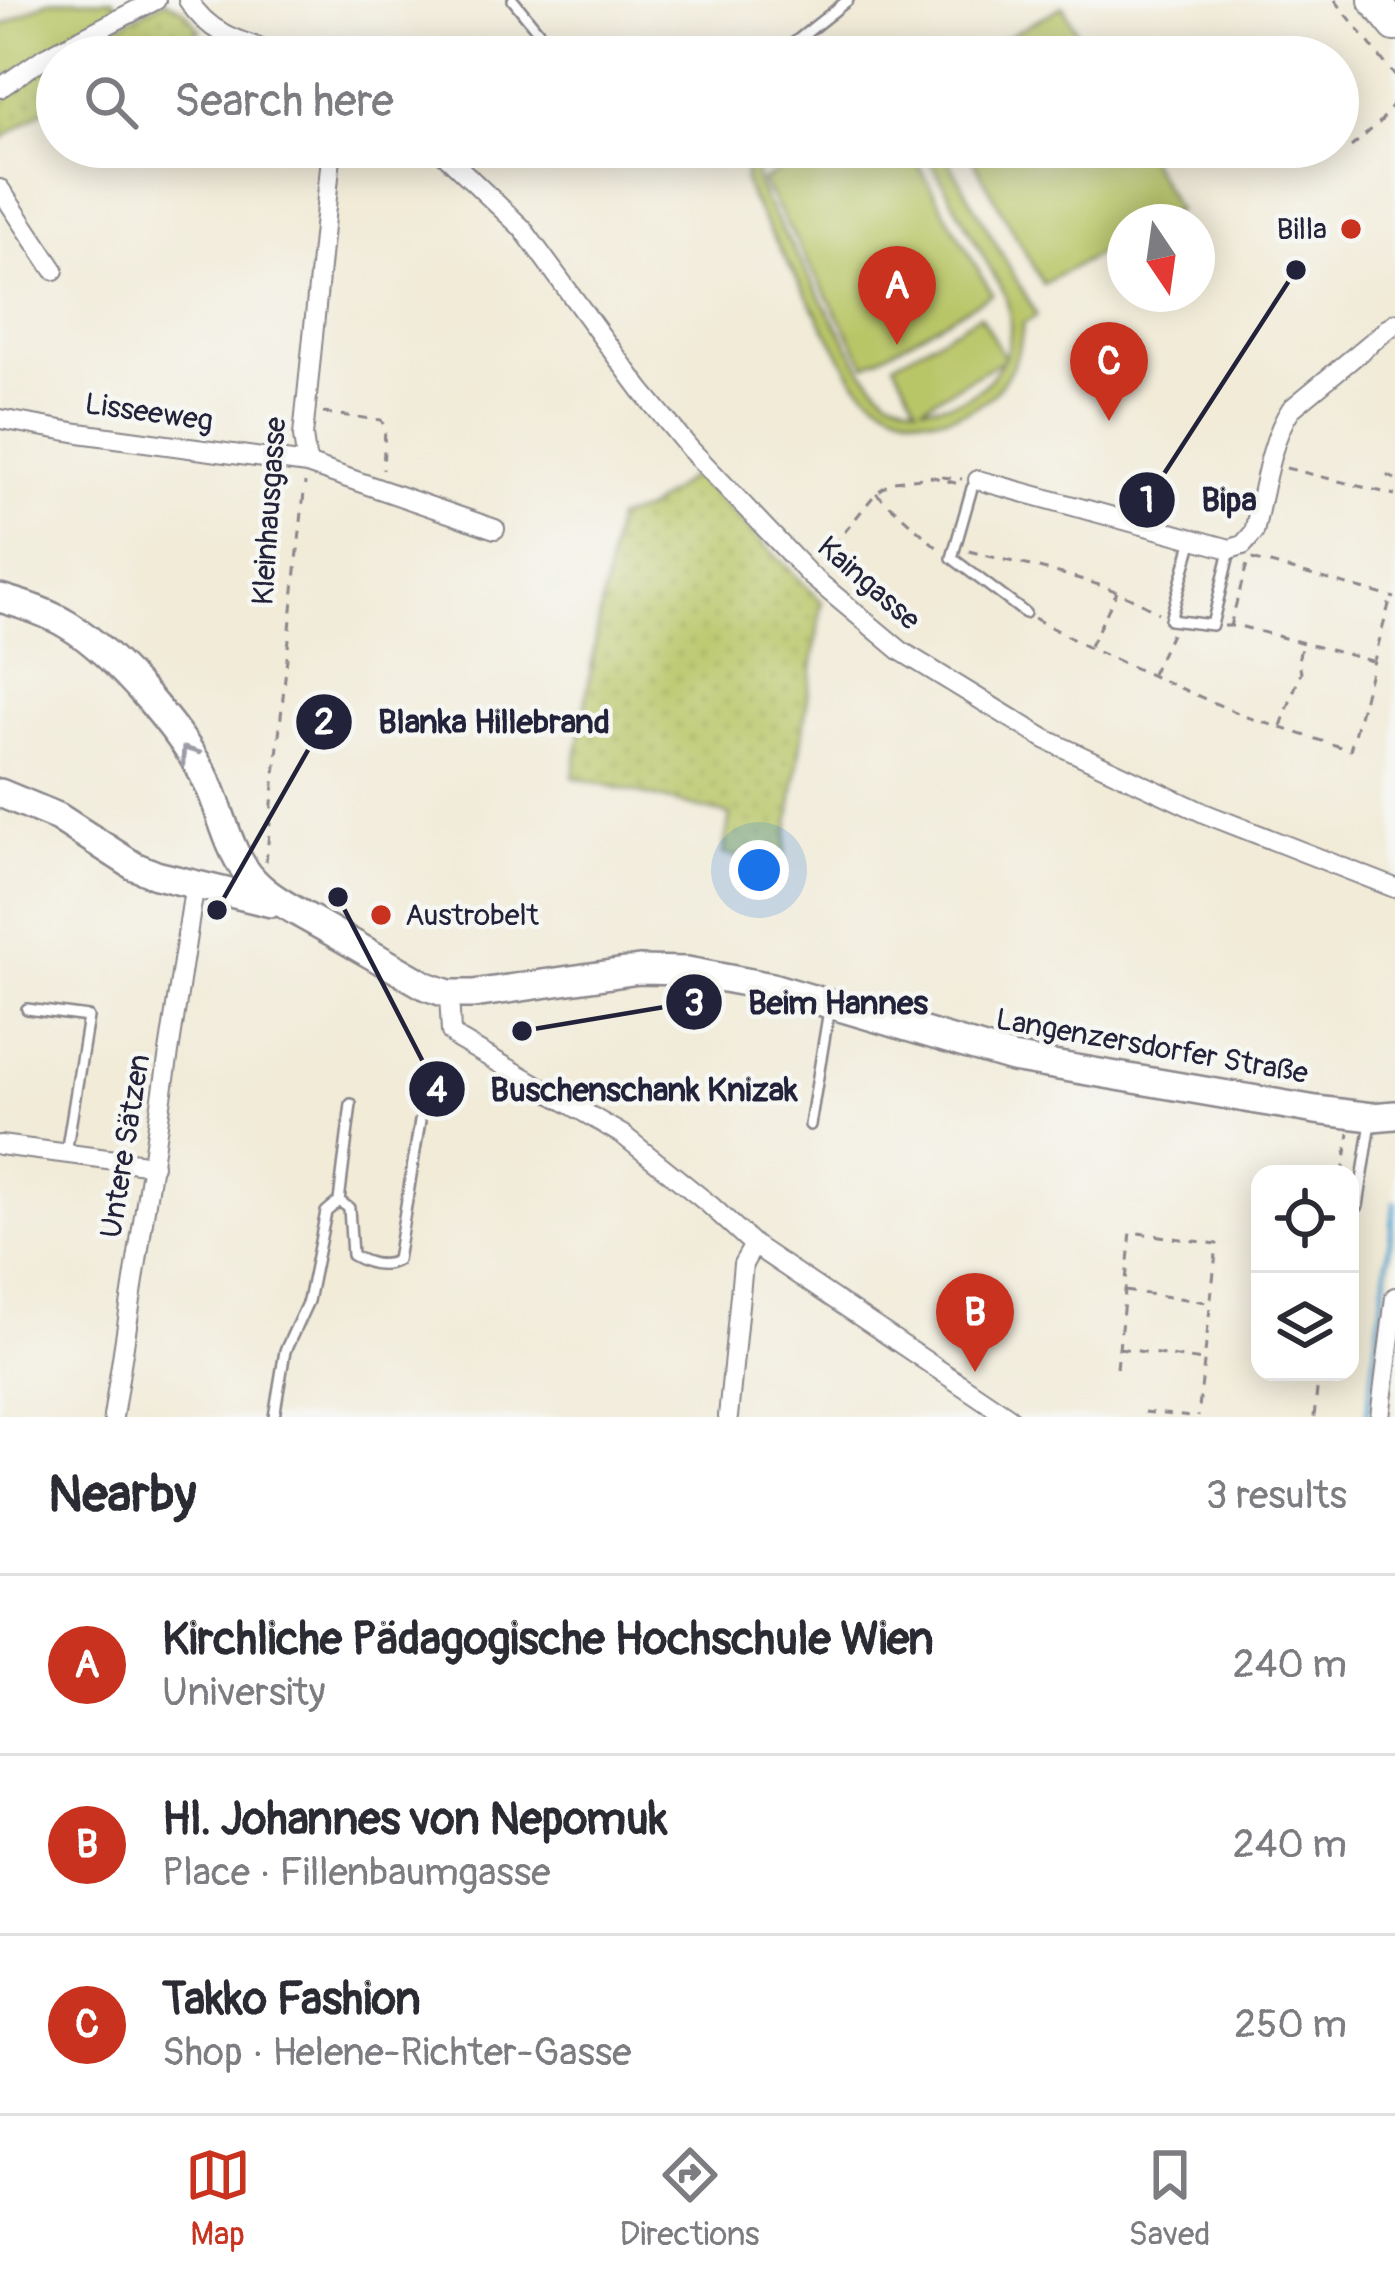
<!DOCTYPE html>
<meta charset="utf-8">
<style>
body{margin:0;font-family:Pangolin,sans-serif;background:#f2f2f3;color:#2b2b33}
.controls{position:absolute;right:36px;bottom:36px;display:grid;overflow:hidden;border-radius:24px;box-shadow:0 6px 30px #0003}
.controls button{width:108px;height:108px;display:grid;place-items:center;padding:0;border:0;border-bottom:3px solid #e1e1e2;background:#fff;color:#2b2b33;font:60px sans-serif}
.compass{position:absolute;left:1107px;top:204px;width:108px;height:108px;border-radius:50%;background:#fff;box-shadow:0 6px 30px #0003;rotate:167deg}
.you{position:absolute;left:759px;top:870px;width:42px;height:42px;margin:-30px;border:9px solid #fff;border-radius:50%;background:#1a73e8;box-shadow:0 0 0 18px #1a73e833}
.badge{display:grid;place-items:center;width:78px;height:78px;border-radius:50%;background:#c8321e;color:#fff;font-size:39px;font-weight:700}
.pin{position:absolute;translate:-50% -99px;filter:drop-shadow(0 3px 6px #0008)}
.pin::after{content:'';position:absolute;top:63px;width:42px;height:36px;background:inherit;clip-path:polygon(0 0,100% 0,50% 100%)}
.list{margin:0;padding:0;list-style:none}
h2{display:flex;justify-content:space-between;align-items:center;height:156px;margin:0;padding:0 48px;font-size:51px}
h2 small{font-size:39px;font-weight:400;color:#7c7c81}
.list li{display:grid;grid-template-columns:78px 1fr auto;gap:36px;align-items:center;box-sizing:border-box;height:180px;padding:0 48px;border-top:3px solid #e1e1e2}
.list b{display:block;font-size:45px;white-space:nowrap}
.list p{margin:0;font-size:39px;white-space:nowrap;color:#7c7c81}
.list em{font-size:39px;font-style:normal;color:#7c7c81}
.icon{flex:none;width:66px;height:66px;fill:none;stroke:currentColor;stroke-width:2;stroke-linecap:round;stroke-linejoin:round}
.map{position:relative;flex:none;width:1395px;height:1417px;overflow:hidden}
.search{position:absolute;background:#fff;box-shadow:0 6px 30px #0003;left:36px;right:36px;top:36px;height:132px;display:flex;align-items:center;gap:30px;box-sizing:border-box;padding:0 42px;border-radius:66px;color:#7c7c81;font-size:45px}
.sheet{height:696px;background:#fff}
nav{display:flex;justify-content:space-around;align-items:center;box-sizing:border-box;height:168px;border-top:3px solid #e1e1e2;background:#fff;font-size:33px;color:#7c7c81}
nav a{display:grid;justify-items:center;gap:6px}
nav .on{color:#c8321e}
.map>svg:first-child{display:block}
</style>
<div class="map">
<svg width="1395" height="1417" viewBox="0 0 1395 1417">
<defs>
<pattern id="grass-dots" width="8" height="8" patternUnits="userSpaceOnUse" patternTransform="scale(3)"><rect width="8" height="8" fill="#b9c667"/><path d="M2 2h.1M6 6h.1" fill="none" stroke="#9faa5a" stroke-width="1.8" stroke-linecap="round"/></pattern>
</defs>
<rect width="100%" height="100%" fill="#f6f6f2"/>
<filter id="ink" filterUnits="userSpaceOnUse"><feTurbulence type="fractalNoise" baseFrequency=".00833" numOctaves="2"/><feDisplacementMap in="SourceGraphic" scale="24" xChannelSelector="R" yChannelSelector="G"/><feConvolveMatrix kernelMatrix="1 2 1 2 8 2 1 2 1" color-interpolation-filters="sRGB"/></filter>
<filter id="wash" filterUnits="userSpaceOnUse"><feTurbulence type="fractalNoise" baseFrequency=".004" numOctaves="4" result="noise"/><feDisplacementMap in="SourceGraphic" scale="48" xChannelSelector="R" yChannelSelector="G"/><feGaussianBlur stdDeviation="2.7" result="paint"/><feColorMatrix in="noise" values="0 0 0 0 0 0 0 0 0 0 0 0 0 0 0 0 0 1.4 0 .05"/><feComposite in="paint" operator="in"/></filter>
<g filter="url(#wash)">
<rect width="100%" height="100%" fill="#f1ebd8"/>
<!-- grass -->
<g fill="url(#grass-dots)" stroke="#6e7451" stroke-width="3">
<polygon points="165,1 183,9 201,31 184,37 149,57 58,57"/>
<polygon points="57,58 57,101 0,140 0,97"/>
<polygon points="694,474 822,602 783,865 723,854 730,815 573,777 616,519 646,510"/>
</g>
<!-- park -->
<g fill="#b9c667" stroke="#6e7451" stroke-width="3" fill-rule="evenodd">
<polygon points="50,0 113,0 119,11 0,81 0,27"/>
<polygon points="1063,6 1091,57 971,57"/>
<path d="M745 147H756L757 180 765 200 863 371 888 396 917 406 894 363 980 315 1004 357C1013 337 1011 318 1006 297L923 147H941L1037 316 1023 324C1015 420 917 449 854 379L752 200 745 181ZM1003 360C983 395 961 405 922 406Z"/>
<polygon points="822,147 908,147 992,294 866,365 762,181"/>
<polygon points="966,147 1142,147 1177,210 1155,222 1125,222 1125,239 1043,284"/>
</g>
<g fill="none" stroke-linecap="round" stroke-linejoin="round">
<!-- stream -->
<polyline stroke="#57a6d1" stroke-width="4.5" points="1367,1417 1395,1202"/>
</g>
</g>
<g filter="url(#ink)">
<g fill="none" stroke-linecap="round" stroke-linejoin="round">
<defs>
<g id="service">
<polyline points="513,0 559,57"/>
<polyline points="776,57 848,0"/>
<polyline points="643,147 655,147"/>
<polyline points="978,480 972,488 952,558 1025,613"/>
<polyline points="1193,539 1170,620 1212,625 1230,550"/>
<polyline points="27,1009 88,1017 66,1153"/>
<polyline points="810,1125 829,1010"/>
<path d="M339 1201 349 1208 352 1255C366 1263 382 1269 397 1260L420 1121"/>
<polyline points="1358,1206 1371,1122"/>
<polyline points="274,1417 285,1351 308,1301 326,1212 339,1201 351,1104"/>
</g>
<g id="minor">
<path d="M188 0C212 39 248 43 289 57"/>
<polyline points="0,88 45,57 156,0"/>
<polyline points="437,147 522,228 641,390 690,449 810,575 901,651 1045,739 1206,814 1395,888"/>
<polyline points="0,189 54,270"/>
<polyline points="0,419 79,433 307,464 495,529"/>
<polyline points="307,464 303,436 332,147"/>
<path d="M978 480 1230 549 1243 545 1254 532C1263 495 1270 439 1291 409L1395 323"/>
<polyline points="449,994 451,1032 458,1039 623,1135 710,1205 754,1245 1009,1417"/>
<polyline points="0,1145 153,1165"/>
<polyline points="113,1417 195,883"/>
<polyline points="728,1417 743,1264 754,1245"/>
<polyline points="1380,1417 1395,1297"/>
</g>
<g id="secondary">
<path d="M0 598C23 605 47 612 68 625 116 654 189 739 211 790 224 821 230 856 254 881 272 900 300 913 322 926 357 946 391 966 426 986L449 994H473L639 970 687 971 772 987 1012 1058 1316 1110 1372 1117 1395 1115"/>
<polyline points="0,793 58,817 134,866 156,875 271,903"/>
</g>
<polyline id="primary" points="1374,0 1395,26"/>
</defs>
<!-- service casing -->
<use href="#service" stroke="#8a868a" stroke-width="14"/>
<!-- minor casing -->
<use href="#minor" stroke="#8a868a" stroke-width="22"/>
<!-- secondary casing -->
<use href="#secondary" stroke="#8a868a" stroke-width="32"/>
<!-- primary casing -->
<use href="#primary" stroke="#8a868a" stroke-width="34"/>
<!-- path -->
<g stroke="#8a868a" stroke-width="3" stroke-dasharray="9 9" stroke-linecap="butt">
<polyline points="1335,0 1395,76"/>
<polyline points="1351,147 1380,122 1395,103"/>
<polyline points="323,413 381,420 385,427 383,470"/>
<polyline points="1286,468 1395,495"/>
<polyline points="1387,475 1395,479"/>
<polyline points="930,476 962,485"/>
<polyline points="942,477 962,479"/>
<polyline points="876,493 940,550"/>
<path d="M969 551C1028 567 1108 579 1158 613"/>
<polyline points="1252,559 1395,598"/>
<polyline points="822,560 876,493 893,481 932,477"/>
<polyline points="1034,618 1089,648 1244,716 1350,750 1391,597"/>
<polyline points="1224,626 1239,626 1372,661"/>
<polyline points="1230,626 1247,564"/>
<polyline points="1090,646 1117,592"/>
<polyline points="1152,674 1171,634"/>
<polyline points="1281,726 1301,672 1298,660 1302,644"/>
<polyline points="266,862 305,483"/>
<polyline points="1343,1174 1349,1133"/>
<polyline points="1125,1291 1208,1302"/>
<polyline points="1119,1348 1202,1361"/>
<polyline points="1117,1368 1131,1232 1217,1244 1198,1417"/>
<polyline points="1144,1412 1192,1417"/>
<polyline points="1314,1417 1319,1372"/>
</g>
<!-- service -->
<use href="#service" stroke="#fff" stroke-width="9"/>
<!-- minor -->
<use href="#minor" stroke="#fff" stroke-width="18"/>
<!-- secondary -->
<use href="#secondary" stroke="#fff" stroke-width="27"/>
<!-- primary -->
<use href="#primary" stroke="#fff" stroke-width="30"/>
</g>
<!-- one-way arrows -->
<defs><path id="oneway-chevron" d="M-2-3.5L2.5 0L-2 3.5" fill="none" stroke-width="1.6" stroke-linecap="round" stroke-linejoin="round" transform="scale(3)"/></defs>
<use stroke="#9c9ca7" href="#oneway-chevron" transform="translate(188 754) rotate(-125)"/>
</g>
<!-- markers -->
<g fill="#c8321e" stroke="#f6f6f2" stroke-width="4.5">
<circle cx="1351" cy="229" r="12"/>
<circle cx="381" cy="915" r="12"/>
</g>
<g text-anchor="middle" stroke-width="9" stroke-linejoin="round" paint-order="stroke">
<!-- poi labels -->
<g font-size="30" fill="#22223b" stroke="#f6f6f2" text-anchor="end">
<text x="1327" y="239">Billa</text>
<text x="405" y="925" text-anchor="start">Austrobelt</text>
</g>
<!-- street labels -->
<g font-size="30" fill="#22223b" stroke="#f6f6f2">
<text transform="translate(149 412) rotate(8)" y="10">Lisseeweg</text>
<text transform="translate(269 511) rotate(-86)" y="10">Kleinhausgasse</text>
<text transform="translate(869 583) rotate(41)" y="10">Kaingasse</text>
<text transform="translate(1152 1046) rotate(10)" y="10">Langenzersdorfer Straße</text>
<text transform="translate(125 1146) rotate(-81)" y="10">Untere Sätzen</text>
</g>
</g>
<!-- callouts -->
<path fill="none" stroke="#22223b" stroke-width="4.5" d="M1296 270L1147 500M217 910L324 722M522 1031L694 1002M338 897L437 1089"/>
<g fill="#22223b" stroke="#f6f6f2" stroke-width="4.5">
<circle cx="1296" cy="270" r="12"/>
<circle cx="217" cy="910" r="12"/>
<circle cx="522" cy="1031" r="12"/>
<circle cx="338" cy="897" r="12"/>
<circle cx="1147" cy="500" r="30"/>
<circle cx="324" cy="722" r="30"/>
<circle cx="694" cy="1002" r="30"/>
<circle cx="437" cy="1089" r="30"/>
</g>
<g font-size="36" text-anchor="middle" font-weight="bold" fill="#fff">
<text x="1147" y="512">1</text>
<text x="324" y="734">2</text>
<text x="694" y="1015">3</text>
<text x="437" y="1102">4</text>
</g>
<g font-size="33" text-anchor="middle" font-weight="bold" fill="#22223b" stroke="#f6f6f2" stroke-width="9" stroke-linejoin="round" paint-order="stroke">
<text x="1229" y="511">Bipa</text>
<text x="494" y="733">Blanka Hillebrand</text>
<text x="838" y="1014">Beim Hannes</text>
<text x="644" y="1101">Buschenschank Knizak</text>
</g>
</svg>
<div class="controls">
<button><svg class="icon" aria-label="locate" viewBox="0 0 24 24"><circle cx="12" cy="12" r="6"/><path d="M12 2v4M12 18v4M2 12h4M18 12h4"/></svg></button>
<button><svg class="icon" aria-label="layers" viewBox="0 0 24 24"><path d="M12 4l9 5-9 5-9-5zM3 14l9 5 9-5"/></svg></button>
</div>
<svg class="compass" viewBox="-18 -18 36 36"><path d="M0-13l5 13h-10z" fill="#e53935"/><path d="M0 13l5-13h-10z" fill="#7c7c81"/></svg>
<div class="you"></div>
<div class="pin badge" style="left:897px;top:345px">A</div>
<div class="pin badge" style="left:975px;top:1372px">B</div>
<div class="pin badge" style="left:1109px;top:421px">C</div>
<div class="search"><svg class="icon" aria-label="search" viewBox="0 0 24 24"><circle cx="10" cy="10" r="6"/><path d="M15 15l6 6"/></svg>Search here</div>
</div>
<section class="sheet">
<h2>Nearby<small>3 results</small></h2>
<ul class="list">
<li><span class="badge">A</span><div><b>Kirchliche Pädagogische Hochschule Wien</b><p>University</p></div><em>240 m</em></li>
<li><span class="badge">B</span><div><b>Hl. Johannes von Nepomuk</b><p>Place · Fillenbaumgasse</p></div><em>240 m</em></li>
<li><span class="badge">C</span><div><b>Takko Fashion</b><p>Shop · Helene-Richter-Gasse</p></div><em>250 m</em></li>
</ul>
</section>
<nav>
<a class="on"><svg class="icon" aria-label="map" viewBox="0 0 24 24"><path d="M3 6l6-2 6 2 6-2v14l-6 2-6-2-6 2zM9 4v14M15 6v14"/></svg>Map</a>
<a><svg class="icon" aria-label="directions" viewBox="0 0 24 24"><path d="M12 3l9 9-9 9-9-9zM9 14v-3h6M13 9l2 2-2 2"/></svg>Directions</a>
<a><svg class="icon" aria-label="saved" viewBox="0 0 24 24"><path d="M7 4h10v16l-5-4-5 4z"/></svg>Saved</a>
</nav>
